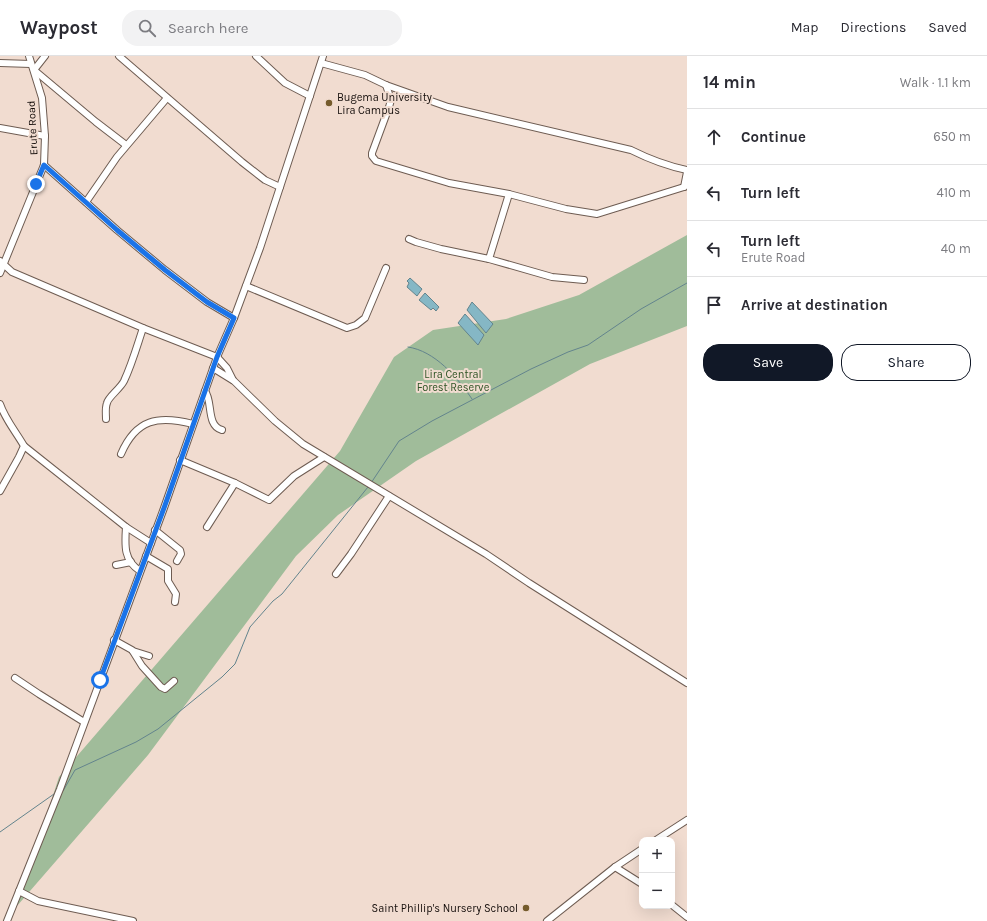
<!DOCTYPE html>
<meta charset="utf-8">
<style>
body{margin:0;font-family:Karla,sans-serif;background:#f2f2f3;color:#2b2b33}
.controls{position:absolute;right:12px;bottom:12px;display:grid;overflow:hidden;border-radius:8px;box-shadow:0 4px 16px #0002}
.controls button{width:36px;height:36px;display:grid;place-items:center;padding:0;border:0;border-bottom:1px solid #e1e1e2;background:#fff;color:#2b2b33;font:20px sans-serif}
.stop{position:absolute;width:12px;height:12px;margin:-9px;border:3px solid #1a73e8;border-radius:50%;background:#fff}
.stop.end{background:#1a73e8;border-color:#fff;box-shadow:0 1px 4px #0008}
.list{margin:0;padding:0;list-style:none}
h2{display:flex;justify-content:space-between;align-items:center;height:52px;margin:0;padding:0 16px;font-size:17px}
h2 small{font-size:13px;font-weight:400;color:#7c7c81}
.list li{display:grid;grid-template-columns:26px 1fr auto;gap:12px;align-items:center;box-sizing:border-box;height:56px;padding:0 16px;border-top:1px solid #e1e1e2}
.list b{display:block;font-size:15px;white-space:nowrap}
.list p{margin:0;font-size:13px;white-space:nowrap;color:#7c7c81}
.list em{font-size:13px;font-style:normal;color:#7c7c81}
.actions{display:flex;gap:8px;padding:12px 16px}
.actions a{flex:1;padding:9px 0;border:1px solid #111827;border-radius:16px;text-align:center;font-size:14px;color:#111827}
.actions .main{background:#111827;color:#fff}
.icon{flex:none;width:22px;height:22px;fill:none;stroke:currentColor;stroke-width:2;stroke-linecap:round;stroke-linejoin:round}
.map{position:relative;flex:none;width:687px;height:865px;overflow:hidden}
header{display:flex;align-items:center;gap:24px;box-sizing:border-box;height:56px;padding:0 20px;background:#fff;border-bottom:1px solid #e1e1e2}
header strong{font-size:19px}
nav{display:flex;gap:22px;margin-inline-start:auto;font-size:14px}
.search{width:280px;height:36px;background:#f2f2f3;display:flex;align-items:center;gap:10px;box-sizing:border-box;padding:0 14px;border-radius:16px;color:#7c7c81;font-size:15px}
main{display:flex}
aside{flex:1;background:#fff}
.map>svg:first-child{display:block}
</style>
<header>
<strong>Waypost</strong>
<div class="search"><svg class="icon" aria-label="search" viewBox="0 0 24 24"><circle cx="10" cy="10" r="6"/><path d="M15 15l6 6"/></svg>Search here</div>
<nav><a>Map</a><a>Directions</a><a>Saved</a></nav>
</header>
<main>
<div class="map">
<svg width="687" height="865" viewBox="0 0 687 865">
<rect width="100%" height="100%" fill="#f1dcd0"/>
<!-- green -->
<polygon fill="#a0bc9a" points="687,179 687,270 590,308 416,405 338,459 296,500 148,699 17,850 59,721 340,395 394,301 433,274 506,263 579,239"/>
<!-- water -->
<g fill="#85b7c5" stroke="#63848d">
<polygon points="410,222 422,233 417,240 407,231 409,227 407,225"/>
<polygon points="425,237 439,251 436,255 433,252 431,254 419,244"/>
<polygon points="472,246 493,268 486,277 467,254"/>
<polygon points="465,258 484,279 478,289 458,267"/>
</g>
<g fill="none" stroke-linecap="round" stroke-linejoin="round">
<!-- stream -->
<g stroke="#63848d" stroke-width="1">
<path d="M408 291C435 295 457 321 472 343"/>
<polyline points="371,427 399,385 432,365 531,313 568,296 588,289 641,253 687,227"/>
<polyline points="62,735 63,735 75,714 136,686 158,673 222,621 235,608 250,571 273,545 282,538 368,431"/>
<polyline points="0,776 54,738"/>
</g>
<defs>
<g id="minor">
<polyline points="45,0 34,14 96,66 126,89"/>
<polyline points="119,0 242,106 265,124 280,131"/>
<polyline points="256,0 285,27 310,40"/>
<polyline points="0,7 31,8"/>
<path d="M321 7 365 19 386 29 448 51 631 94C649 103 667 110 687 114"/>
<polyline points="386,29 391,44 389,51 372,97 372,100 376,105 449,127 509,138 566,153 597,158 684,131"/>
<polyline points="0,72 45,80"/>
<polyline points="44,109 117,174 165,214 207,246 234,262"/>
<polyline points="684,131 687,116"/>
<polyline points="509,138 489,203 552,221 584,224"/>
<polyline points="86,146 117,101 167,42"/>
<polyline points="409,183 416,186 441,193 489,203"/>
<polyline points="0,205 12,216 143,272 217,301 227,312 233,324"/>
<polyline points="0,217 44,109 45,80 42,42 29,0"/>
<polyline points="246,230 347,272 356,269 365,262 386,212"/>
<polyline points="213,312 234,325 275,365 303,388 486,498 529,527 687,627"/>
<path d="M205 335C213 345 206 370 222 374"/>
<path d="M0 348C5 363 16 376 24 390L19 401 0 435"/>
<path d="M106 363C106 358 105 352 107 347 108 341 120 333 124 325 132 308 137 290 143 272"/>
<path d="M24 390 126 471C125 488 123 504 140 515"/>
<path d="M121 398C136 363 158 359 193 368"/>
<polyline points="180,404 235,427 269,444 294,420 324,401"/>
<polyline points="126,471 151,487"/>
<polyline points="207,471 235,427"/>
<polyline points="155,474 180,494 181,498 177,505"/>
<polyline points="146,500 168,513 168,525 176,538 175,546"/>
<polyline points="116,509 131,506"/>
<polyline points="336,518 351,498 389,440"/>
<polyline points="114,584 132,594 142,610 161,631 165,633 174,625"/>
<polyline points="133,595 149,600"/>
<polyline points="15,622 39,638 84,666"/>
<polyline points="656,784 687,764"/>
<polyline points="615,811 642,828"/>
<polyline points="19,835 38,845 133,865"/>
<polyline points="672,849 687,861"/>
<polyline points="7,865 60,733 164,452 217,301 234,262 260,192 323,0"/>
<polyline points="547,865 615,811 642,793"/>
</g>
</defs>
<!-- minor casing -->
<use href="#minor" stroke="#6e5c52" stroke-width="8"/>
<!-- minor -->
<use href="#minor" stroke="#fff" stroke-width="6"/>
</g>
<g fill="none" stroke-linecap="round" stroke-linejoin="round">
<!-- route -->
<polyline stroke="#1a73e8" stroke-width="5" points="36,128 44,109 117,174 165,214 207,246 234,262 217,301 164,452 100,624"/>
</g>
<!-- markers -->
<g fill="#755b2c" stroke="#f1dcd0" stroke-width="1.5">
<circle cx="329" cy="47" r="4"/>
<circle cx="526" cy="852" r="4"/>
</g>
<g text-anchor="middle" stroke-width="4" stroke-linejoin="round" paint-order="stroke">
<!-- poi labels -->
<g font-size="11" fill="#150e0b" stroke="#f1dcd0" text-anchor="start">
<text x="337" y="45">Bugema University<tspan x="337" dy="13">Lira Campus</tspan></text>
<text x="518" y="856" text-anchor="end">Saint Phillip's Nursery School</text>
</g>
<!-- street labels -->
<g font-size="11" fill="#150e0b" stroke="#f1dcd0">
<text transform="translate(32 72) rotate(-93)" y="4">Erute Road</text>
</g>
<!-- park labels -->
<g font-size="11" fill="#2d5324" stroke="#f1dcd0">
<text x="453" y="322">Lira Central<tspan x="453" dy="13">Forest Reserve</tspan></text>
</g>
</g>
</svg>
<div class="controls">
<button>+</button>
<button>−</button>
</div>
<div class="stop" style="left:100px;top:624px"></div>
<div class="stop end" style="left:36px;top:128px"></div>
</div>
<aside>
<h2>14 min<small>Walk · 1.1 km</small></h2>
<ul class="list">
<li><svg class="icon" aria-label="ahead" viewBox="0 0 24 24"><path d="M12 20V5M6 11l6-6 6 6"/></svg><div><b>Continue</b></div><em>650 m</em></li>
<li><svg class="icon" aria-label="left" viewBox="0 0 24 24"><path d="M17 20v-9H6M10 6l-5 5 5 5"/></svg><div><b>Turn left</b></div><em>410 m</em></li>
<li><svg class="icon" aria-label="left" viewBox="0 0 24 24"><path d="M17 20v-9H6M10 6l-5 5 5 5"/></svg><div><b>Turn left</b><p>Erute Road</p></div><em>40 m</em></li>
<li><svg class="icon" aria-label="arrive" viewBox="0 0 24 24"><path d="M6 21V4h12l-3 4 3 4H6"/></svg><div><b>Arrive at destination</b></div></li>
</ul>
<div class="actions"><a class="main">Save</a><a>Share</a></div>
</aside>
</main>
